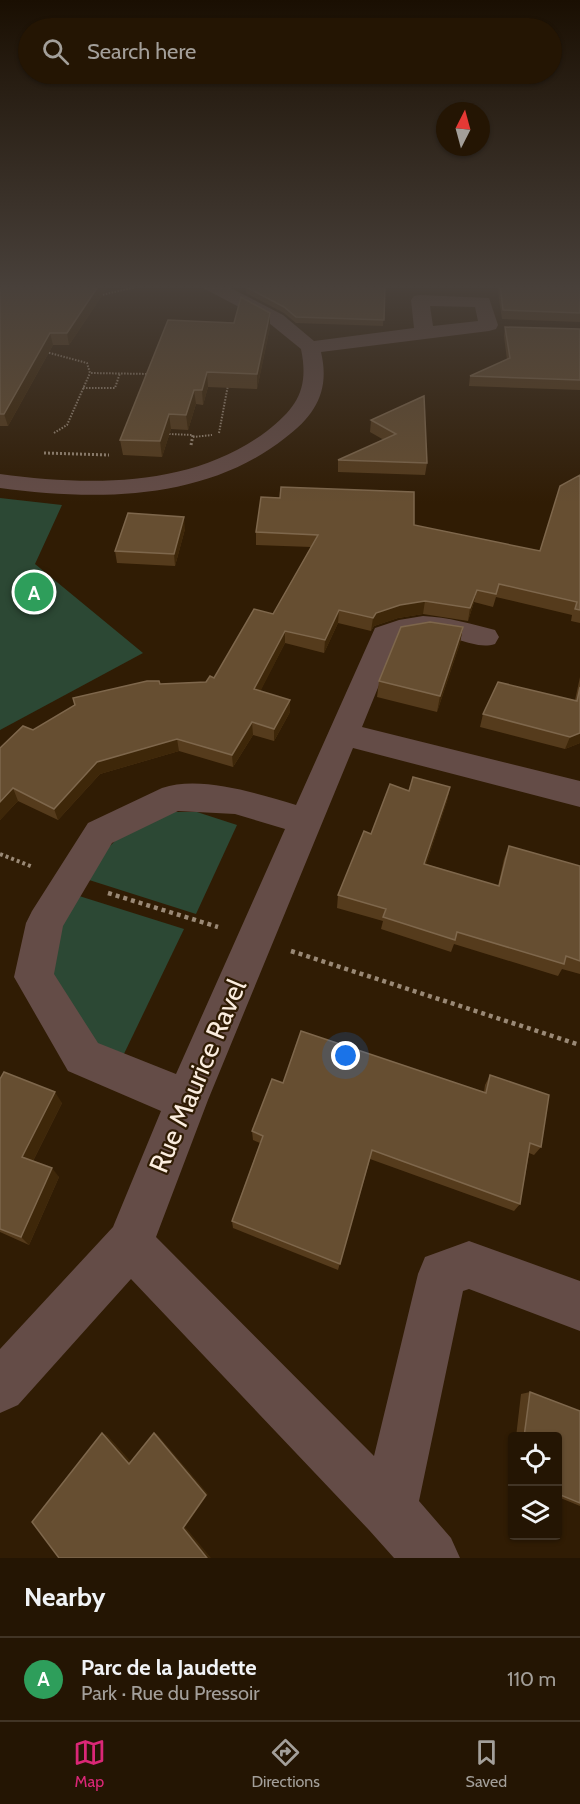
<!DOCTYPE html>
<meta charset="utf-8">
<style>
body{margin:0;font-family:Cabin,sans-serif;background:#2c1e0d;color:#f1f3f6}
.controls{position:absolute;right:18px;bottom:18px;display:grid;overflow:hidden;border-radius:6px;box-shadow:0 2px 4px #0004}
.controls button{width:54px;height:54px;display:grid;place-items:center;padding:0;border:0;border-bottom:2px solid #413425;background:#241503;color:#f1f3f6;font:30px sans-serif}
.compass{position:absolute;left:436px;top:102px;width:54px;height:54px;border-radius:50%;background:#241503;box-shadow:0 2px 4px #0004;rotate:6deg}
.you{position:absolute;left:346px;top:1056px;width:21px;height:21px;margin:-15px;border:4px solid #fff;border-radius:50%;background:#1a73e8;box-shadow:0 0 0 9px #1a73e833}
.badge{display:grid;place-items:center;width:39px;height:39px;border-radius:50%;background:#db2777;color:#fff;font-size:20px;font-weight:700}
.pin{position:absolute;translate:-50% -50%;border:3px solid #fff;box-shadow:0 2px 6px #0006}
.list{margin:0;padding:0;list-style:none}
h2{display:flex;justify-content:space-between;align-items:center;height:78px;margin:0;padding:0 24px;font-size:26px}
h2 small{font-size:20px;font-weight:400;color:#a39f9a}
.list li{display:grid;grid-template-columns:39px 1fr auto;gap:18px;align-items:center;box-sizing:border-box;height:84px;padding:0 24px;border-top:2px solid #413425}
.list b{display:block;font-size:22px;white-space:nowrap}
.list p{margin:0;font-size:20px;white-space:nowrap;color:#a39f9a}
.list em{font-size:20px;font-style:normal;color:#a39f9a}
.icon{flex:none;width:33px;height:33px;fill:none;stroke:currentColor;stroke-width:2;stroke-linecap:round;stroke-linejoin:round}
.map{position:relative;flex:none;width:580px;height:1558px;overflow:hidden}
.search{position:absolute;background:#241503;box-shadow:0 2px 4px #0004;left:18px;right:18px;top:18px;height:66px;display:flex;align-items:center;gap:15px;box-sizing:border-box;padding:0 21px;border-radius:33px;color:#a39f9a;font-size:22px}
.sheet{height:162px;background:#241503}
nav{display:flex;justify-content:space-around;align-items:center;box-sizing:border-box;height:84px;border-top:2px solid #413425;background:#241503;font-size:16px;color:#a39f9a}
nav a{display:grid;justify-items:center;gap:3px}
nav .on{color:#db2777}
.map>svg:first-child{display:block}
</style>
<div class="map">
<svg width="580" height="1558" viewBox="0 0 580 1558">
<rect width="100%" height="100%" fill="#301c04"/>
<!-- green -->
<g fill="#2c4834">
<polygon points="0,498 62,505 35,564 143,653 0,730"/>
<polygon points="170,812 197,812 237,825 196,914 86,879 103,853 116,840"/>
<polygon points="76,895 184,929 121,1060 89,1043 53,994 51,947"/>
</g>
<g fill="none" stroke-linecap="round" stroke-linejoin="round">
<!-- path-far3 -->
<g stroke="#9a8976" stroke-width="2" stroke-dasharray="1.5 1.5" stroke-linecap="butt">
<polyline points="97,296 145,285"/>
<polyline points="46,352 87,363 90,373 150,374"/>
<polyline points="83,388 115,388 120,373"/>
<polyline points="54,433 67,425 90,373"/>
<polyline points="219,433 228,385"/>
<polyline points="169,434 193,435"/>
<polyline points="193,437 212,435"/>
</g>
<!-- path-far2 -->
<g stroke="#9a8976" stroke-width="3" stroke-dasharray="2 2" stroke-linecap="butt">
<polyline points="191,445 193,435"/>
<polyline points="44,453 109,455"/>
</g>
<!-- path-far1 -->
<polyline stroke="#9a8976" stroke-width="4" stroke-dasharray="3 3" stroke-linecap="butt" points="0,854 33,867"/>
<!-- path -->
<g stroke="#9a8976" stroke-width="4.5" stroke-dasharray="4 4" stroke-linecap="butt">
<polyline points="108,893 218,927"/>
<polyline points="291,951 580,1045"/>
</g>
<!-- minor -->
<g fill="#644c47" fill-rule="evenodd">
<path d="M202 285H225L283 315 314 341 414 328 411 300 414 296 420 295 489 298 498 325 496 329 489 331 321 352C330 390 316 415 285 438 205 501 97 501 0 488V474C90 486 191 488 267 431 298 407 309 388 301 349L269 323 205 289ZM430 306 475 307 478 321 433 326Z"/>
<path d="M423 616C448 617 472 624 495 630L499 637 495 644C482 648 471 643 458 640 437 635 417 633 397 641L362 727 580 781V807L353 748 208 1100 156 1237 374 1456 418 1274 425 1257 469 1241 580 1281V1331L469 1289 463 1291 419 1501 451 1538 460 1558H394L369 1530 131 1279 18 1405 0 1413V1349L113 1227 161 1111 68 1071 14 977 26 923 32 911 88 823 162 788C201 775 258 794 296 805L375 628 399 620ZM178 811 235 814 285 829 176 1074 98 1043 54 974 63 926 112 843Z"/>
</g>
</g>
<!-- wall -->
<g fill="#553b1c">
<polygon points="0,285 109,285 69,345 53,345 8,426 0,426"/>
<polygon points="385,285 383,326 296,323 284,313 246,293 246,287"/>
<polygon points="497,285 580,285 580,322 502,319"/>
<polygon points="168,320 270,327 257,389 208,387 203,405 196,404 188,430 171,429 162,457 123,455 120,440"/>
<polygon points="505,327 580,329 580,390 469,386 470,376 507,360 504,336"/>
<polygon points="424,396 427,463 425,475 338,472 338,460 384,440 370,432 371,420"/>
<polygon points="580,475 580,623 571,621 572,615 496,597 493,607 474,602 468,621 423,614 398,618 374,626 371,631 338,623 324,653 285,643 260,691 290,712 274,741 253,735 233,767 179,751 100,774 58,820 18,801 0,820 0,748 33,730 160,684 206,682 214,678 273,614 311,547 256,545 256,532 414,525 540,551"/>
<polygon points="185,529 175,566 117,563 115,551"/>
<polygon points="463,627 460,643 437,712 377,697 379,681"/>
<polygon points="580,677 580,743 565,749 480,727 483,714 575,700"/>
<polygon points="450,787 447,801 426,864 498,886 504,859 509,846 580,866 580,974 562,969 558,976 454,944 451,952 381,929 383,921 337,908 338,895 409,791"/>
<polygon points="490,1075 541,1147 534,1155 529,1153 520,1204 514,1211 370,1159 338,1270 233,1228 232,1221 260,1143 253,1140 252,1131 283,1083 484,1092 485,1085"/>
<polygon points="0,1079 62,1103 33,1161 59,1177 29,1245 0,1232"/>
<polygon points="530,1392 580,1411 580,1506 558,1497 558,1437 516,1437 521,1394"/>
<polygon points="513,1461 513,1479 510,1478"/>
</g>
<!-- shaded-wall -->
<g fill="#3e2709">
<polygon points="99,285 109,285 69,345 67,333"/>
<polygon points="270,313 270,327 257,389 257,374"/>
<polygon points="50,333 53,345 8,426 4,414"/>
<polygon points="207,372 208,387 203,405 202,390"/>
<polygon points="194,390 196,404 188,430 186,415"/>
<polygon points="169,414 171,429 162,457 160,441"/>
<polygon points="184,517 185,529 175,566 174,554"/>
<polygon points="477,590 474,602 468,621 470,608"/>
<polygon points="425,601 423,614 398,618 374,626 371,631 373,618 376,613 400,605"/>
<polygon points="339,610 338,623 324,653 325,640"/>
<polygon points="463,627 460,643 437,712 440,696"/>
<polygon points="285,631 285,643 255,702 254,689"/>
<polygon points="290,700 290,712 274,741 274,729"/>
<polygon points="252,722 253,735 233,767 232,755"/>
<polygon points="580,733 580,743 565,749 570,737"/>
<polygon points="177,739 179,751 100,774 58,820 54,809 97,762"/>
<polygon points="450,787 447,801 422,877 424,864"/>
<polygon points="13,788 18,801 0,820 0,802"/>
<polygon points="55,1092 62,1103 30,1167 22,1157"/>
<polygon points="52,1168 59,1177 29,1245 21,1237"/>
<polygon points="102,1433 107,1435 133,1464 129,1464"/>
<polygon points="154,1433 157,1434 208,1494 185,1527 211,1558 207,1558 183,1528"/>
</g>
<!-- building -->
<g fill="#664e31" stroke="#7e674c" stroke-width="1.5">
<polygon points="0,285 99,285 67,333 50,333 4,414 0,414"/>
<polygon points="246,285 385,285 384,320 296,317 284,307 246,287"/>
<polygon points="500,285 580,285 580,313 503,310"/>
<polygon points="241,297 270,313 257,374 207,372 202,390 194,390 186,415 169,414 160,441 120,440 168,320 234,323"/>
<polygon points="505,327 580,329 580,380 470,376 510,358"/>
<polygon points="424,396 427,463 338,460 396,434 371,420"/>
<polygon points="580,475 580,610 575,609 577,602 499,584 496,594 477,590 470,608 425,601 400,605 376,613 373,618 339,610 325,640 285,631 254,689 290,700 274,729 252,722 232,755 177,739 97,762 54,809 13,788 0,802 0,748 23,726 33,730 75,705 73,698 147,681 159,681 160,684 206,682 210,676 214,678 254,609 273,614 318,535 256,532 261,497 280,498 281,487 414,492 414,525 540,551 560,486"/>
<polygon points="128,513 184,517 174,554 115,551"/>
<polygon points="430,622 463,627 440,696 379,681 401,627"/>
<polygon points="498,682 577,701 580,687 580,733 570,737 483,714"/>
<polygon points="413,777 450,787 424,864 499,886 509,846 580,866 580,961 566,956 564,964 457,932 455,940 383,917 386,909 338,895 364,831 371,834 390,784 409,791"/>
<polygon points="301,1031 486,1093 490,1075 549,1095 541,1147 530,1143 520,1204 372,1150 340,1264 232,1221 263,1136 252,1131 272,1079 283,1083"/>
<polygon points="4,1072 55,1092 22,1157 52,1168 21,1237 0,1229 0,1079"/>
<polygon points="530,1392 580,1411 580,1503 558,1494 558,1437 524,1437"/>
<polygon points="102,1433 129,1464 154,1433 206,1495 183,1528 207,1558 59,1558 32,1522"/>
</g>
<!-- sky -->
<linearGradient id="sky" x2="0" y2="1"><stop stop-color="#1a0f02"/><stop offset="0.57" stop-color="#48403a"/><stop offset="1" stop-color="#48403a" stop-opacity="0"/></linearGradient>
<rect width="580" height="503" fill="url(#sky)"/>
<g text-anchor="middle" stroke-width="4.5" stroke-linejoin="round" paint-order="stroke">
<!-- near-street labels -->
<g font-size="27" fill="#fbeddf" stroke="#301c04">
<text transform="translate(198 1076) rotate(-67)" y="9">Rue Maurice Ravel</text>
</g>
</g>
</svg>
<div class="controls">
<button><svg class="icon" aria-label="locate" viewBox="0 0 24 24"><circle cx="12" cy="12" r="6"/><path d="M12 2v4M12 18v4M2 12h4M18 12h4"/></svg></button>
<button><svg class="icon" aria-label="layers" viewBox="0 0 24 24"><path d="M12 4l9 5-9 5-9-5zM3 14l9 5 9-5"/></svg></button>
</div>
<svg class="compass" viewBox="-18 -18 36 36"><path d="M0-13l5 13h-10z" fill="#e53935"/><path d="M0 13l5-13h-10z" fill="#a39f9a"/></svg>
<div class="you"></div>
<div class="pin badge" style="left:34px;top:592px;background:#2e9e5b">A</div>
<div class="search"><svg class="icon" aria-label="search" viewBox="0 0 24 24"><circle cx="10" cy="10" r="6"/><path d="M15 15l6 6"/></svg>Search here</div>
</div>
<section class="sheet">
<h2>Nearby<small></small></h2>
<ul class="list">
<li><span class="badge" style="background:#2e9e5b">A</span><div><b>Parc de la Jaudette</b><p>Park · Rue du Pressoir</p></div><em>110 m</em></li>
</ul>
</section>
<nav>
<a class="on"><svg class="icon" aria-label="map" viewBox="0 0 24 24"><path d="M3 6l6-2 6 2 6-2v14l-6 2-6-2-6 2zM9 4v14M15 6v14"/></svg>Map</a>
<a><svg class="icon" aria-label="directions" viewBox="0 0 24 24"><path d="M12 3l9 9-9 9-9-9zM9 14v-3h6M13 9l2 2-2 2"/></svg>Directions</a>
<a><svg class="icon" aria-label="saved" viewBox="0 0 24 24"><path d="M7 4h10v16l-5-4-5 4z"/></svg>Saved</a>
</nav>
